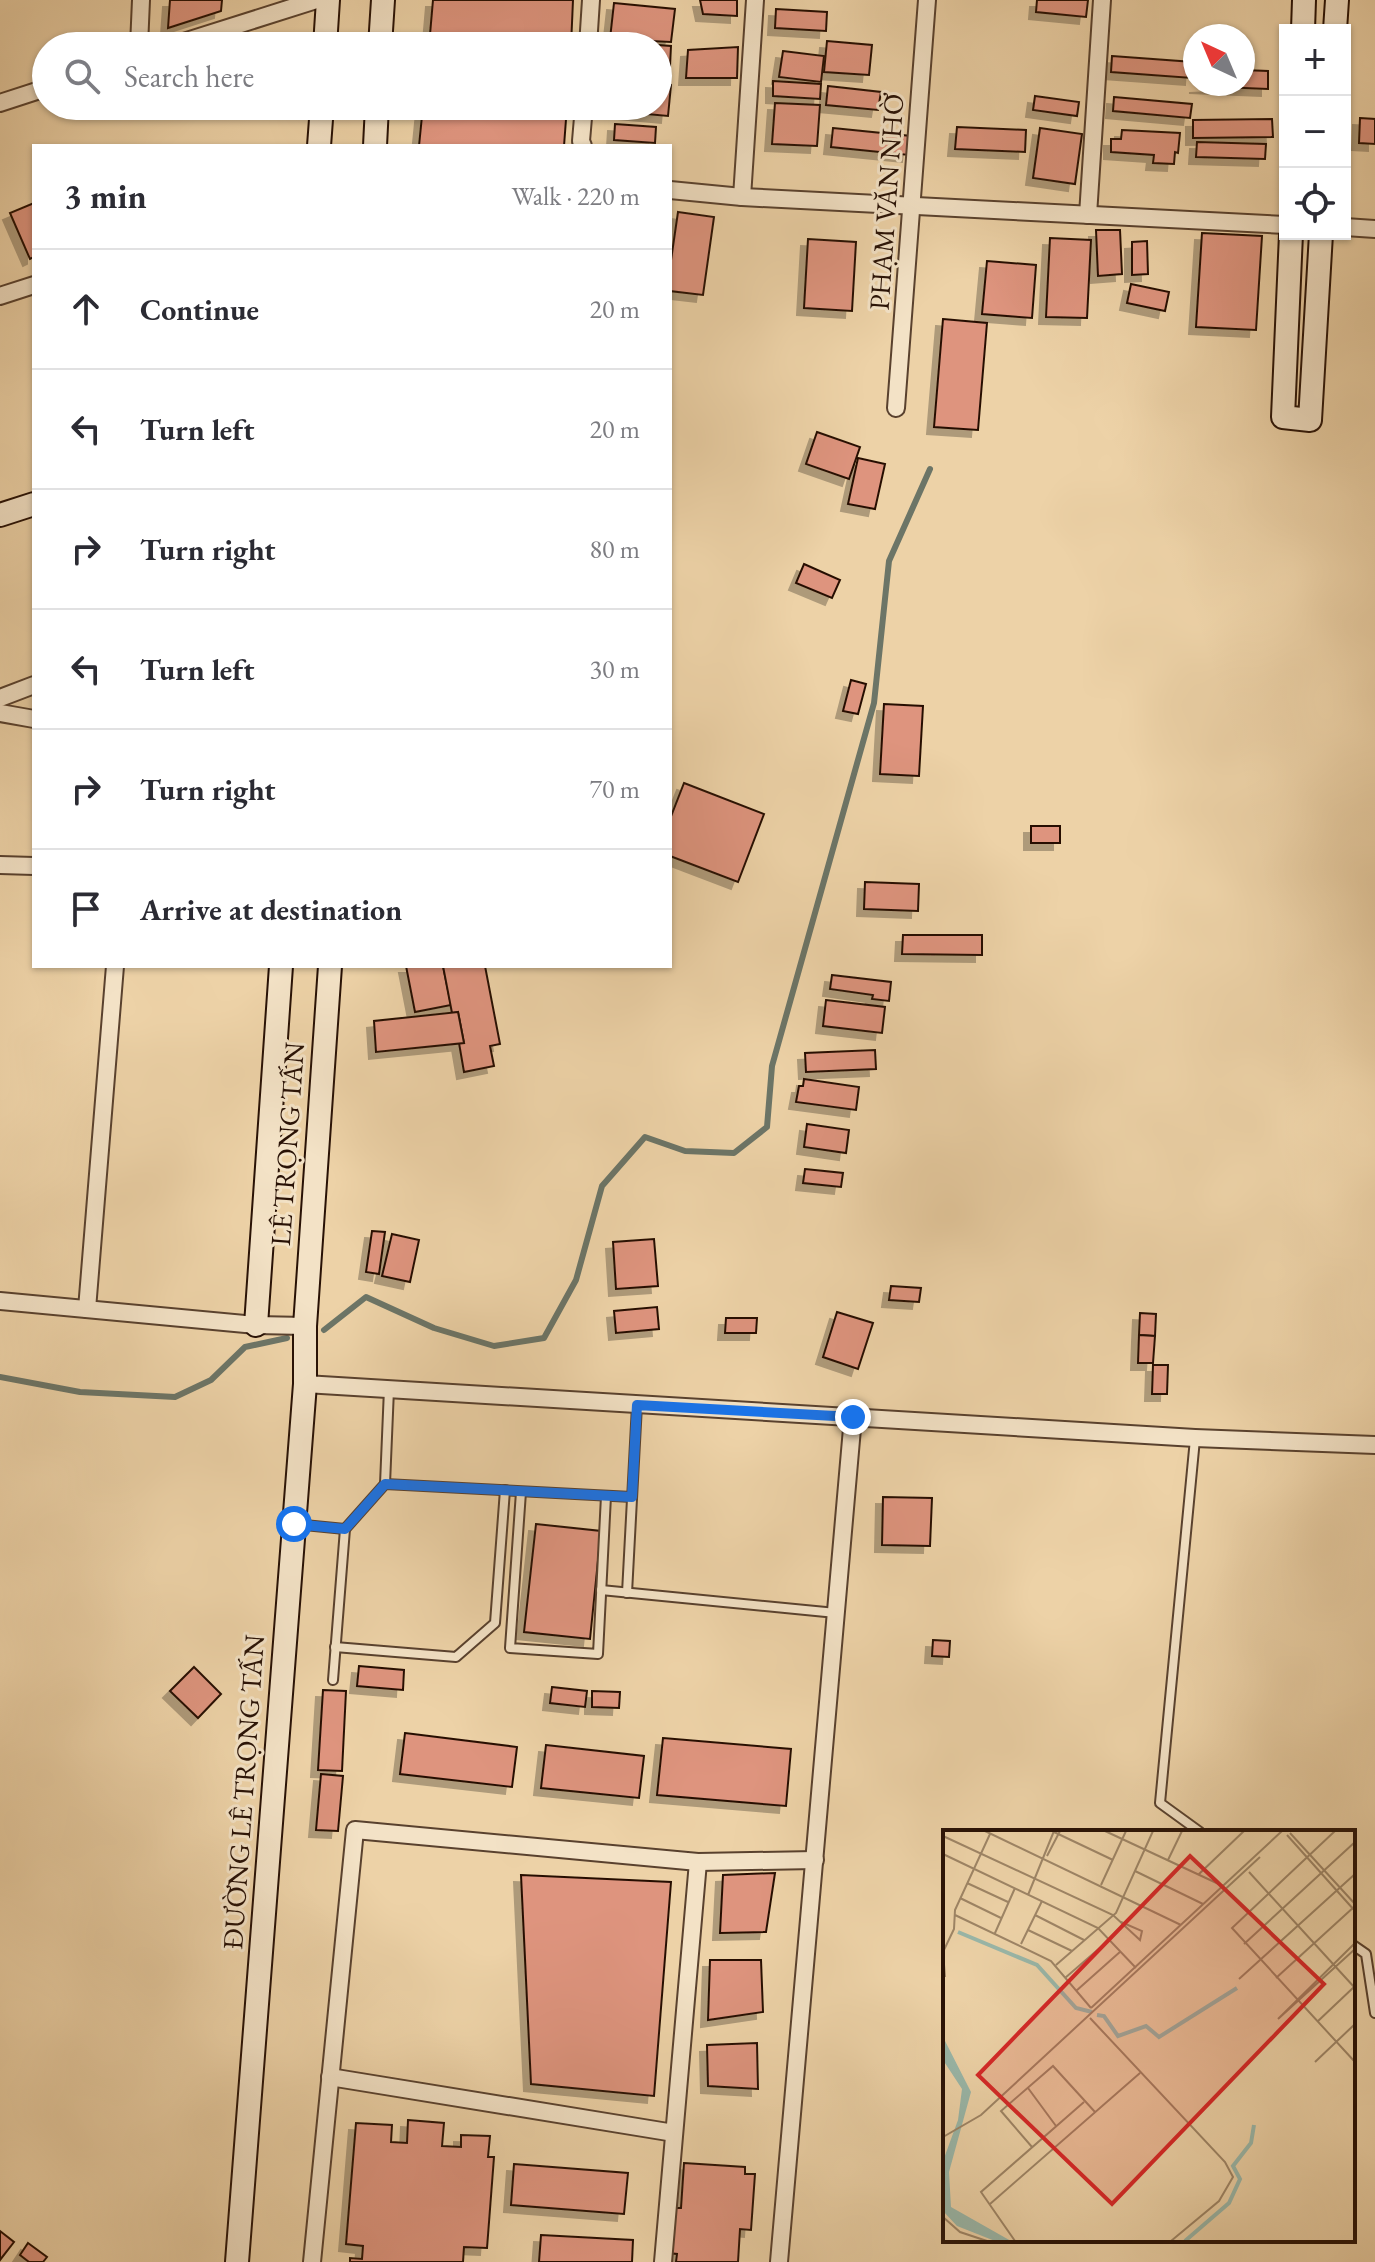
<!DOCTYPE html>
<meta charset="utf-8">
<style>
body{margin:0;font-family:"EB Garamond",serif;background:#f7f7f7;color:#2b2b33}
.controls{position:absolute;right:24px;top:24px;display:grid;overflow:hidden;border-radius:0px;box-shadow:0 2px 6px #0004}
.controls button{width:72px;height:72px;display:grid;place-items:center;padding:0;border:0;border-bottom:2px solid #e1e1e2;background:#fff;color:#2b2b33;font:40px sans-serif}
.compass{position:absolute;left:1183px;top:24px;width:72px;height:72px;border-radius:50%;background:#fff;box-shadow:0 2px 6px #0004;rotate:316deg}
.stop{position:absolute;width:24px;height:24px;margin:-18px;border:6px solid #1a73e8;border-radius:50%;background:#fff}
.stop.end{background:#1a73e8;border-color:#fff;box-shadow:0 2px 8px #0008}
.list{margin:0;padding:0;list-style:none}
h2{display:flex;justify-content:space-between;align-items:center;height:104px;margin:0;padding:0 32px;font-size:34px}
h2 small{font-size:26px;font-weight:400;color:#7c7c81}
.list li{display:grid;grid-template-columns:52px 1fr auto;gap:24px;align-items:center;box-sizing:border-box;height:120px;padding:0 32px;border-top:2px solid #e1e1e2}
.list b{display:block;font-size:30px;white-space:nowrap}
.list em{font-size:26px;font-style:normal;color:#7c7c81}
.icon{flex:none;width:44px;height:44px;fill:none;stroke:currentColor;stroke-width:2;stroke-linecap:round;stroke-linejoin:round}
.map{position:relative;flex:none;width:1375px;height:2262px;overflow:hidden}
.search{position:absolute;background:#fff;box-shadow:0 2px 6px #0004;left:32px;top:32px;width:640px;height:88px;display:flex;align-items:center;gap:20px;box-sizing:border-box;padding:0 28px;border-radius:44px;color:#7c7c81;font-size:30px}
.panel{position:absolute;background:#fff;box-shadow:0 2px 6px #0004;left:32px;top:144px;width:640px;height:824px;border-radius:0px}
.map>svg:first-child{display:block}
</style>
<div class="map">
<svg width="1375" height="2262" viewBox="0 0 1375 2262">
<defs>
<filter id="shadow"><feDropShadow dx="-7" dy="7" stdDeviation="0" flood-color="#0004"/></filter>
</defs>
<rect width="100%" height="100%" fill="#edd2a7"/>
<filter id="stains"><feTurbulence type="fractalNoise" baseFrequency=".0025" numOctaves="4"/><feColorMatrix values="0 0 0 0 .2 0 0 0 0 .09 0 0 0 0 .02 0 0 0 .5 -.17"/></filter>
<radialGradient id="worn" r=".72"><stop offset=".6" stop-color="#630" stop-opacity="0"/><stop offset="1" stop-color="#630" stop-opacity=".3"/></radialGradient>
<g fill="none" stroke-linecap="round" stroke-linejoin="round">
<!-- stream -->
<g stroke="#6c7567" stroke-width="6">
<polyline points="324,1330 366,1297 434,1328 494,1346 544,1338 576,1280 602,1186 645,1137 685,1151 734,1153 767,1127 772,1066 874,703 889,561 930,469"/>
<polyline points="0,1377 80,1392 175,1397 211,1380 245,1347 287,1338"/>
</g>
</g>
<!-- building -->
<g fill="#de947e" stroke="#281105" stroke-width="2" filter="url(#shadow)">
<polygon points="170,0 222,0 221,11 168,28"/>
<polygon points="433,0 573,0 571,46 429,46"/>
<polygon points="700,0 737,0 737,16 703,14"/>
<polygon points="1037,0 1088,0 1086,17 1036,12"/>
<polygon points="614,3 675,9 671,42 610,39"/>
<polygon points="776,9 827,12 826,31 775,28"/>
<polygon points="827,41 872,45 869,75 824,72"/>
<polygon points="617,42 671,46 670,66 658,65 658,46 617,46"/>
<polygon points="738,47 737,78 686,78 688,50"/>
<polygon points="783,51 824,56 821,82 779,77"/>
<polygon points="1112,56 1193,62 1192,78 1111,72"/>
<polygon points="1243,70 1268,71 1268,89 1196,86 1243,84"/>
<polygon points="773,81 821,84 820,99 773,96"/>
<polygon points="658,84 671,85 668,116 614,111 615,106 658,106"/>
<polygon points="828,86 881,92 878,110 826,105"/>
<polygon points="1035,96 1079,102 1077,116 1033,110"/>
<polygon points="1114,97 1192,104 1190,118 1113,111"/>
<polygon points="775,103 820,105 817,146 772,144"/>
<polygon points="423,106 567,106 564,146 419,146"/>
<polygon points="1360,118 1375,119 1375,144 1359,143"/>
<polygon points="1272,119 1273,137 1193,138 1193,120"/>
<polygon points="615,124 656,127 655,143 614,140"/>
<polygon points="957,127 1026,130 1025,152 955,149"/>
<polygon points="833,128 911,136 909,155 831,147"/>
<polygon points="1040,128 1082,134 1075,184 1033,178"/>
<polygon points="1122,130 1180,133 1178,153 1175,152 1174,164 1153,163 1154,155 1111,152 1111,139 1121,139"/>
<polygon points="1197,142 1266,144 1265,159 1196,157"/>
<polygon points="34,203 34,257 30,259 10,213"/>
<polygon points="678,212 714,217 703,295 670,291 670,267"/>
<polygon points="1096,230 1120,230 1122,274 1098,276"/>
<polygon points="1202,233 1262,236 1256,330 1196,327"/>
<polygon points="1050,238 1091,240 1087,318 1046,317"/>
<polygon points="808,239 856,242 852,311 804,308"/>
<polygon points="1147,241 1148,274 1132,275 1132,242"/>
<polygon points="987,261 1036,265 1032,318 982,314"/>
<polygon points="1131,284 1169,292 1165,311 1127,303"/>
<polygon points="943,319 987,323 978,430 934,427"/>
<polygon points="817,432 860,447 849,479 806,464"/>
<polygon points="858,458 885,464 875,509 848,504"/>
<polygon points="804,564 840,580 832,598 796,583"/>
<polygon points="851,680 866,684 858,714 843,711"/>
<polygon points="884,704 923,706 919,776 880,774"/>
<polygon points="684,783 764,814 738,882 670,856 670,819"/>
<rect x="1031" y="826" width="29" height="17"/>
<polygon points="865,882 919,884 918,911 864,909"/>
<polygon points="903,935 982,935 982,955 902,954"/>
<polygon points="406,966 443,966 451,1005 415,1012"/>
<polygon points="443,966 485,966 500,1044 490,1046 494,1066 464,1072 459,1043 464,1043 458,1012 452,1013"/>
<polygon points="832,975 891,982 889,1001 872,999 873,995 830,989"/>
<polygon points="826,1000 885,1007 882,1033 823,1026"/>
<polygon points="458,1012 464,1043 376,1052 374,1021"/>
<polygon points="875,1050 876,1069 806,1072 805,1053"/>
<polygon points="804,1079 859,1087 856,1110 796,1102 799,1086 803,1086"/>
<polygon points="807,1124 849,1130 846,1153 804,1147"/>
<polygon points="805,1169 843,1173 841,1187 803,1183"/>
<polygon points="372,1231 385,1232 379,1274 366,1272"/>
<polygon points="392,1234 419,1240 410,1282 382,1276"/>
<polygon points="654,1239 658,1286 616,1289 613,1242"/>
<polygon points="891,1286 921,1288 919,1302 889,1300"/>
<polygon points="657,1307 659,1329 616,1333 614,1311"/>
<polygon points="837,1312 873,1323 858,1369 823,1357"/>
<polygon points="1140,1313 1156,1314 1155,1336 1139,1335"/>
<polygon points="726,1318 757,1318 756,1333 725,1333"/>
<polygon points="1139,1335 1155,1336 1153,1363 1138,1363"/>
<polygon points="1153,1365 1168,1365 1167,1394 1152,1394"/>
<polygon points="883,1497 932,1498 930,1546 882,1545"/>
<polygon points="536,1524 601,1531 590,1639 524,1632"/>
<polygon points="933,1640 950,1641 949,1657 932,1656"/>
<polygon points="359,1666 404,1670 403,1690 357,1686"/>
<polygon points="194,1667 221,1694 198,1718 170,1691"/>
<polygon points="552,1687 587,1691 585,1707 550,1703"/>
<polygon points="323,1690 346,1691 342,1771 318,1770"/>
<polygon points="592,1691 620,1692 619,1708 592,1707"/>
<polygon points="405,1733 517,1747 512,1787 400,1774"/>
<polygon points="663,1738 791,1749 786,1806 657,1795"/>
<polygon points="546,1745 644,1756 639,1798 541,1788"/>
<polygon points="321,1774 343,1776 338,1831 316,1830"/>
<polygon points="775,1873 766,1932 720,1933 723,1875"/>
<polygon points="521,1875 671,1882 654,2096 531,2084"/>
<polygon points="710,1960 761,1960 763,2012 708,2020"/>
<polygon points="757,2043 758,2089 708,2086 707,2045"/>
<polygon points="408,2120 444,2123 442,2146 461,2147 461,2135 490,2136 488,2157 494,2157 487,2248 464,2247 463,2262 350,2262 350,2258 362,2259 363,2246 346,2244 356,2123 392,2125 391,2142 407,2143"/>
<polygon points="684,2163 745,2167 745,2174 755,2174 751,2230 740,2229 738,2262 676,2262 677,2254 668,2253 672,2208 681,2208"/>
<polygon points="514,2164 628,2173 624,2214 511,2205"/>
<polygon points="0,2231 14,2242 0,2260"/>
<polygon points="541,2235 633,2240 632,2262 539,2262"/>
<polygon points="28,2243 47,2257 43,2262 29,2262 20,2255"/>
</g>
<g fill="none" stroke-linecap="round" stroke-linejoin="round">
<defs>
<g id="lane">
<polyline points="1195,1439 1160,1803 1200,1832"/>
<polyline points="385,1484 389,1389"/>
<polyline points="521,1492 510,1648 598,1654 606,1496"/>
<polyline points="294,1524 345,1529"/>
<polyline points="601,1590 836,1613"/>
<polyline points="627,1593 637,1405"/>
<polyline points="335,1647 456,1657 495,1623 505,1490"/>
<polyline points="333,1680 345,1529 385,1484 632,1497"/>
<polyline points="1353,1945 1366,1954 1375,2013"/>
</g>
<g id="street">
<polyline points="139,46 141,0"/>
<polyline points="171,46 316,0"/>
<polyline points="588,46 591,0"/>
<polyline points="0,103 46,88"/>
<polyline points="583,146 581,141 584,106"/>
<polyline points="670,190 742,197 1285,225"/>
<polyline points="742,197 755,0"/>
<polyline points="1088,215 1102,0"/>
<polyline points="1345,227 1375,229"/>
<polyline points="0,296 34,285"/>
<polyline points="896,408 927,0"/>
<polyline points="0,698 34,685"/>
<polyline points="0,713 34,719"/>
<polyline points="0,865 34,866"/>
<polyline points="0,1301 256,1325 305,1326"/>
<polyline points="87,1309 115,966"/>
<polyline points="305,1384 1195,1438 1375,1445"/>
<polyline points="330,2077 674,2133"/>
<polyline points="312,2262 355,1830 698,1862 815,1860"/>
<polyline points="663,2262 698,1862"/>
<polyline points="779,2262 853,1417"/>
</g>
<g id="secondary">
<polyline points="1303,30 1304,0"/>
<polyline points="1335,30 1337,0"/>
<polyline points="325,46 328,0"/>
<polyline points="380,46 383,0"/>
<polyline points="319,146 322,106"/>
<polyline points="375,146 377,106"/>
<polyline points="1291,234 1283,417 1310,420 1321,234"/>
<polyline points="0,515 34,504"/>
<polyline points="256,1325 281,966"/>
<polyline points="237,2262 305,1384 305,1326 330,966"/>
</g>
</defs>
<!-- lane casing -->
<use href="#lane" stroke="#59412e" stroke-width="12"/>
<!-- street casing -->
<use href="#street" stroke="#59412e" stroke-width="20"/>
<!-- secondary casing -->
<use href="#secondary" stroke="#281105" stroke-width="26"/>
<!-- lane -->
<use href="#lane" stroke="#f3e2c6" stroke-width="8"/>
<!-- street -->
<use href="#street" stroke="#f3e2c6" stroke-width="16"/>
<!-- secondary -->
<use href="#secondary" stroke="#f3e2c6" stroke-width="22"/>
</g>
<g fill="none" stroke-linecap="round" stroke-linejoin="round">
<!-- route -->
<polyline stroke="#1a73e8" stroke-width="10" points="294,1524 345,1529 385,1484 632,1497 637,1405 853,1417"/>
</g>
<g text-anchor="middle" stroke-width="6" stroke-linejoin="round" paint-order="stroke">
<!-- street labels -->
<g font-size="28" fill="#281105" stroke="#f3e2c6">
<text transform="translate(886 202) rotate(-86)" y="10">PHẠM VĂN NHỜ</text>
<text transform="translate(287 1144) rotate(-86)" y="10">LÊ TRỌNG TẤN</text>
<text transform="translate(243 1792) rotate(-86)" y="10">ĐƯỜNG LÊ TRỌNG TẤN</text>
</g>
</g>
<!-- overview -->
<g transform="translate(943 1830)">
<rect width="412" height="412" fill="#edd2a7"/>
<path d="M0 207 28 262 6 342 8 377 68 411H52L14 396 0 381V331L15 290 19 259 0 230Z" fill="#99b7a9"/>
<path fill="none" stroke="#99b7a9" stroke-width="4" d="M15 102 94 135 133 178 149 182M154 185 161 186 175 206 203 196 216 207 294 158M242 411 286 373 297 349 290 336 308 313 311 295"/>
<path fill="none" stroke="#9e8566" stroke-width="2" d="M42 1 238 95M162 1 280 56M392 1 289 98 412 232M111 2 170 30M347 3 412 74M344 5 412 81M0 6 170 85 197 110 199 101 178 92M0 24 155 98 193 138M104 26 117 1M225 30 239 1M192 41 260 74M306 42 412 158M256 44 301 1M24 53 65 72M158 55 183 1M85 65 111 1M17 68 58 88M12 85 108 131 148 178M92 85 141 110M85 100 129 121M52 103 72 58M78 114 99 71M301 114 412 12M0 122 11 99 12 80 47 4M0 122 2 147M113 135 173 83 210 1M122 148 166 110M333 148 412 76M296 149 412 44M133 161 178 121M148 178 339 1M147 188 282 332 290 347 276 371 228 411M335 189 412 113M335 189 412 119M374 192 412 156M372 232 412 194M85 258 113 296M0 307 38 285 317 27M89 317 58 281 110 236 152 282M47 374 197 243M0 387 17 402 44 411M72 411 38 362 141 272"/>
<path fill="#d62828" fill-opacity="0.15" stroke="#d62828" stroke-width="4" d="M247 26 381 154 169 374 35 245Z"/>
<rect width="412" height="412" fill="none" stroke="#281105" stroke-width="4"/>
</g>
<rect width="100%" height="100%" filter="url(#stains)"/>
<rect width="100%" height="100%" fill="url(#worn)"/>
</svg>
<div class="controls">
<button>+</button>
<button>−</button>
<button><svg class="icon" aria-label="locate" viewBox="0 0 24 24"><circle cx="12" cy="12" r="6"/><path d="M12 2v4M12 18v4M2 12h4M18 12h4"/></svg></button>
</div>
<svg class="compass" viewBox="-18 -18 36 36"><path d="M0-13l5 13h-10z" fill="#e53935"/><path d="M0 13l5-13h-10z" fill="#7c7c81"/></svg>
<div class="stop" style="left:294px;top:1524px"></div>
<div class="stop end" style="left:853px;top:1417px"></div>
<div class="search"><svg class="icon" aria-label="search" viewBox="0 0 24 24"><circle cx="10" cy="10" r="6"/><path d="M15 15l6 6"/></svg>Search here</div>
<section class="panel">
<h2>3 min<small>Walk · 220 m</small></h2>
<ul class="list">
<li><svg class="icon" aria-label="ahead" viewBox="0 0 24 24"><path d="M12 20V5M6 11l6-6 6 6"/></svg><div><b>Continue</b></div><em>20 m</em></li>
<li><svg class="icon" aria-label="left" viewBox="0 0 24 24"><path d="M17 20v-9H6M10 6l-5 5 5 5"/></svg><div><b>Turn left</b></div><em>20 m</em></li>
<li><svg class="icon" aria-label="right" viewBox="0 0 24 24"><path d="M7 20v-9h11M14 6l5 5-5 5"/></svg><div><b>Turn right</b></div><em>80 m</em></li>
<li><svg class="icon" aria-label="left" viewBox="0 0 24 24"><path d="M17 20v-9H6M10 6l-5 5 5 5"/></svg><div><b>Turn left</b></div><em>30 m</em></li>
<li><svg class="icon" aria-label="right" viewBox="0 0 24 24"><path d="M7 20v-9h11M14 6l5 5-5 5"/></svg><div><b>Turn right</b></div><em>70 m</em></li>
<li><svg class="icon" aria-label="arrive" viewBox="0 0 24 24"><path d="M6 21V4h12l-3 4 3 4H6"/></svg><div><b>Arrive at destination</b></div></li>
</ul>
</section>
</div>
